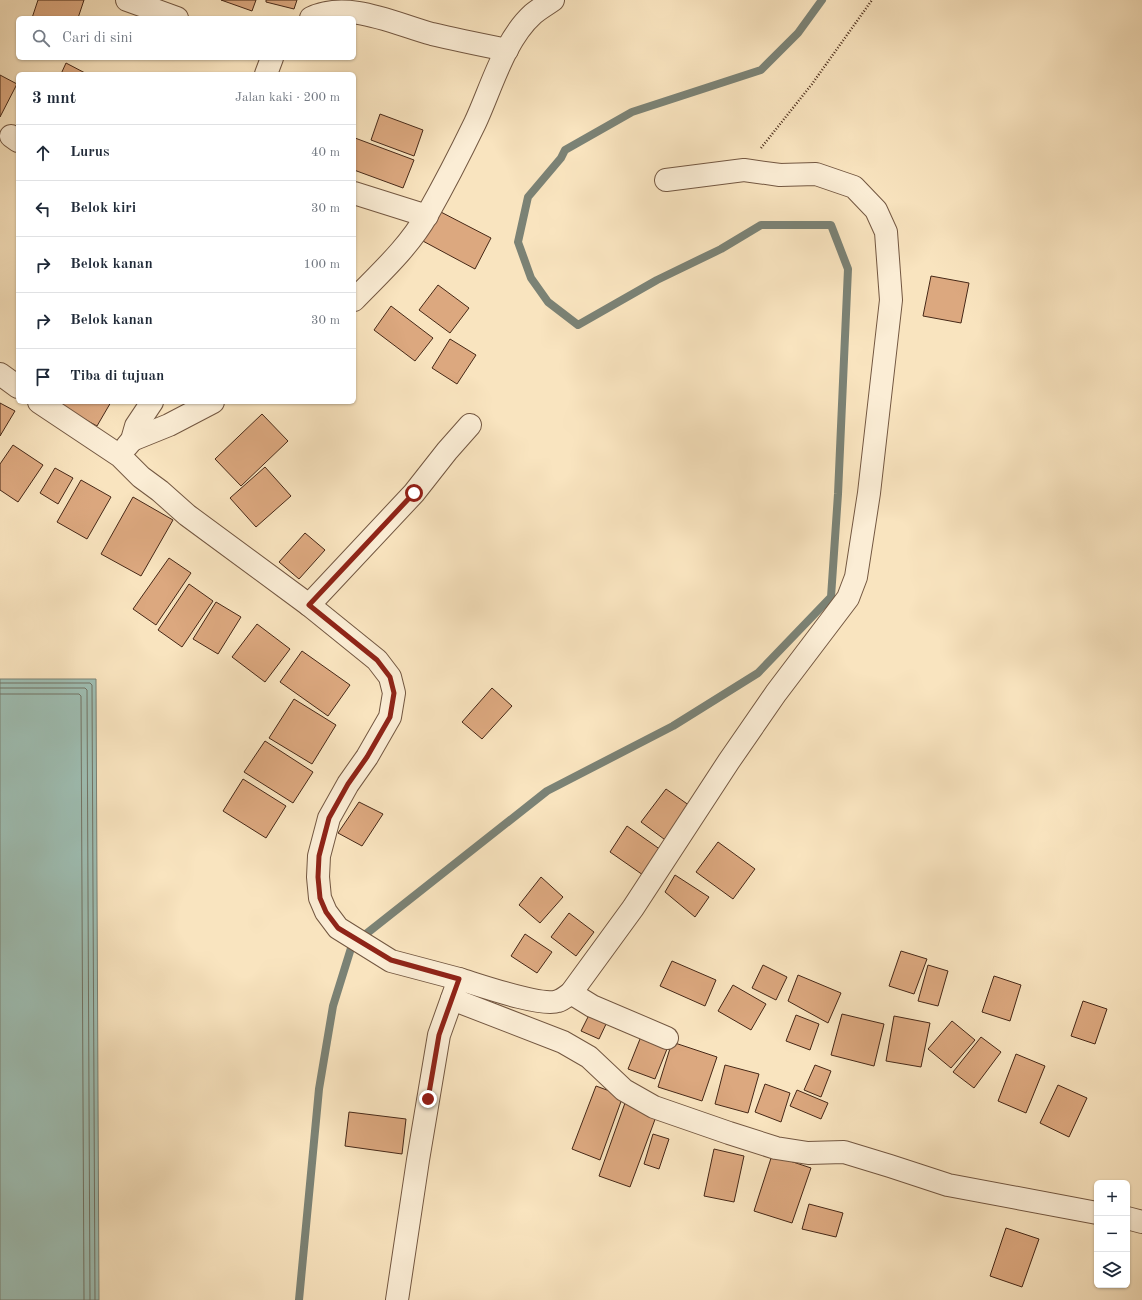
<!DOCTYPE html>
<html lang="id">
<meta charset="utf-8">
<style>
body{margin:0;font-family:"Old Standard TT",serif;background:#f2f2f3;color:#1f2937}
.controls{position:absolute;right:12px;bottom:12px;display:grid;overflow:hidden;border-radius:6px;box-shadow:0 1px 3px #0004}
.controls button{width:36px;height:36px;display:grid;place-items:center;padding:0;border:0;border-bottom:1px solid #e0e1e3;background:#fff;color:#1f2937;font:20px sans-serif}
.stop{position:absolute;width:12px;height:12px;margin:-9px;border:3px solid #8f2418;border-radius:50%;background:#fff}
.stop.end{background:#8f2418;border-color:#fff;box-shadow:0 1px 4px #0008}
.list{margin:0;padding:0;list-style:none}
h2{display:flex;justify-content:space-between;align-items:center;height:52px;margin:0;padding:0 16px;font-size:17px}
h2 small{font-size:13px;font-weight:400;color:#747a83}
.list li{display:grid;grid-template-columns:26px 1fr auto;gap:12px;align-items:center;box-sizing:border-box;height:56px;padding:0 16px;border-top:1px solid #e0e1e3}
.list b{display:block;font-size:15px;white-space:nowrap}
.list em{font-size:13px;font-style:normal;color:#747a83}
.icon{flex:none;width:22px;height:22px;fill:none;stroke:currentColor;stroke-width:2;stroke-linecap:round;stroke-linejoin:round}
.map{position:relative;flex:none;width:1142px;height:1300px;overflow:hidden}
.search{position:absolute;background:#fff;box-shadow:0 1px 3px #0004;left:16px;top:16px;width:340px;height:44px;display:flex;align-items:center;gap:10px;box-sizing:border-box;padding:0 14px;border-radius:6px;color:#747a83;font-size:15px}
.panel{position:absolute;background:#fff;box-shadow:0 1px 3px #0004;left:16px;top:72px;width:340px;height:332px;border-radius:6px}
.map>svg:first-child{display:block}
</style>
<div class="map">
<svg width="1142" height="1300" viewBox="0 0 1142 1300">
<rect width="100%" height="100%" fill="#f9e4bf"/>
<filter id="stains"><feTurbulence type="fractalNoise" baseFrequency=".005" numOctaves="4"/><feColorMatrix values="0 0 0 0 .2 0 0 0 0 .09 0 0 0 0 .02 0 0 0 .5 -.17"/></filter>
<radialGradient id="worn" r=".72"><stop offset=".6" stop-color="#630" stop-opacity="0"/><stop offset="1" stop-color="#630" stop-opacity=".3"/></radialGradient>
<!-- water -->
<polygon fill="#9ebeb3" stroke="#7b8275" points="0,679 96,679 99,1300 0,1300"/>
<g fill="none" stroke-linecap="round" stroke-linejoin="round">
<!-- shore -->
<g stroke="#727365" stroke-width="1">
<polyline points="0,683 90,683 92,685 95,1300"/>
<polyline points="0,688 85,688 87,690 90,1300"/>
<polyline points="0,694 79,694 81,696 84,1300"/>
</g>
<!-- stream -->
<polyline stroke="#7b8275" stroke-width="8" points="299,1300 319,1089 333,1006 352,945 547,791 673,726 758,673 831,597 838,494 848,269 831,225 761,225 721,249 657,280 578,325 548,302 531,278 518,242 528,197 561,158 565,150 632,112 761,70 798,33 822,0"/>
</g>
<!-- building -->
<g fill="#dca87f" stroke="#462817">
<polygon points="38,0 84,0 78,18 32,18"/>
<polygon points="221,0 256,0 252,11"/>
<polygon points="266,0 297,0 294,9 266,2"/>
<polygon points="66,63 87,74 61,74"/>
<polygon points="0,75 17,84 0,117"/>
<polygon points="380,114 423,130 414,156 371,140"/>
<polygon points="355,138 414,160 403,188 354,170"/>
<polygon points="437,210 491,238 475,269 421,240"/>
<polygon points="931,276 969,283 961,323 923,316"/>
<polygon points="438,285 469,308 450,333 419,310"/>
<polygon points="391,306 433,338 415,361 374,330"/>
<polygon points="450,339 476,355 457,384 432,368"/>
<polygon points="53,402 111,402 97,426"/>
<polygon points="0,403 15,411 0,436"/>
<polygon points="262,414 288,441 241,486 215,459"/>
<polygon points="13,445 43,465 18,502 0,490 0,464"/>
<polygon points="265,467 291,496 256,527 230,498"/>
<polygon points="55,468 73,478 58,504 40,493"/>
<polygon points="81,480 111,497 87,539 57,522"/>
<polygon points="133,497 173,520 141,576 101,554"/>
<polygon points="305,533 325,550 299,579 279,562"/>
<polygon points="169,558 191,573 156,625 133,609"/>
<polygon points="189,584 213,601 182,647 158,630"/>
<polygon points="216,602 241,617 218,654 193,639"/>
<polygon points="257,624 290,649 265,682 232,657"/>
<polygon points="302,651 350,685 328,716 280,682"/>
<polygon points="492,688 512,706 482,739 462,722"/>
<polygon points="294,699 336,725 312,764 269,738"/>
<polygon points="265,741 313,772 293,803 244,772"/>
<polygon points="243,779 286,806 266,838 223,811"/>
<polygon points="666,789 693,808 668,842 641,822"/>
<polygon points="359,802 383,814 362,846 338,833"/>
<polygon points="627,826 661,850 643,875 610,852"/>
<polygon points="718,842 755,869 733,899 696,872"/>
<polygon points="675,875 709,897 695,917 665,892"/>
<polygon points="541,877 563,897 540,923 519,905"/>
<polygon points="569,913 594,932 576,956 551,937"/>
<polygon points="525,934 552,952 537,973 511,956"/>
<polygon points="901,951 927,959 914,994 889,986"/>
<polygon points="672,961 716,980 705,1006 660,986"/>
<polygon points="763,965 787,977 776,1000 752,988"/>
<polygon points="928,965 948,971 938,1006 918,1001"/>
<polygon points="798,975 841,993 828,1023 788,1001"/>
<polygon points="994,976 1021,985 1010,1021 982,1012"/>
<polygon points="733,985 766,1004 751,1030 718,1011"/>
<polygon points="1083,1001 1107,1009 1095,1044 1071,1036"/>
<polygon points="842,1014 884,1024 874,1066 831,1055"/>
<polygon points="589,1015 607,1022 599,1039 581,1031"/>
<polygon points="796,1015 819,1024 810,1050 786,1041"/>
<polygon points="894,1016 930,1023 921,1067 886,1061"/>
<polygon points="952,1021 975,1040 951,1068 928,1049"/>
<polygon points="642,1034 669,1044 655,1079 628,1069"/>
<polygon points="981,1037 1001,1052 974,1088 953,1072"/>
<polygon points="672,1042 717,1057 702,1101 658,1087"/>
<polygon points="1016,1054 1045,1066 1026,1113 998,1101"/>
<polygon points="725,1065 759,1074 748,1113 715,1104"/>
<polygon points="815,1065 831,1071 821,1097 804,1090"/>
<polygon points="765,1084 790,1093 781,1122 755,1112"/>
<polygon points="1058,1085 1087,1098 1069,1137 1040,1123"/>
<polygon points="596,1086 623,1096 600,1160 572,1149"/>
<polygon points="797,1090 828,1103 821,1119 790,1106"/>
<polygon points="625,1103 657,1114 630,1187 599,1176"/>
<polygon points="349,1112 406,1119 402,1154 345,1146"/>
<polygon points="653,1134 669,1139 659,1169 644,1164"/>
<polygon points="714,1149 744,1156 734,1202 704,1196"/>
<polygon points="772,1155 811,1168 792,1223 754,1211"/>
<polygon points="809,1204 843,1213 836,1237 802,1229"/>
<polygon points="1006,1228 1039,1239 1022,1287 990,1276"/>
</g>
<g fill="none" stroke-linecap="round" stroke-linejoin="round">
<defs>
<g id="street">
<polyline points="127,0 177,18"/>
<path d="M311 18C348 0 395 24 432 34 457 40 482 45 507 50"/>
<polyline points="266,74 272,58"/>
<polyline points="11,136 18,141"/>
<polyline points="354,193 427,216"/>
<path d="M354 300C380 273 408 248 427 215 444 185 460 154 475 123 491 89 504 40 533 14 539 9 546 5 553 0"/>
<polyline points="0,374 18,387"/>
<polyline points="39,402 120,456 141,477 160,491 187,515 309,605 377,660 390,677 394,693 390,717 367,757 348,784 329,818 319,856 318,877 320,898 326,912 338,928 391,961 459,979"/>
<polyline points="132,440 169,425 213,402"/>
<polyline points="127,446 132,440 136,426 152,402"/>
<polyline points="309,605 414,493 447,451 470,425"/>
<polyline points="571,993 592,1006 667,1038"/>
<polyline points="452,999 563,1042 589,1057 624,1090 654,1107 729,1133 776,1148 808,1153 844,1152 890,1166 948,1185 1097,1213"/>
<polyline points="1127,1218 1142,1222"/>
<path d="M397 1300 418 1160 439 1035 459 979C479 985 541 1007 558 1001 562 1000 567 996 571 993L633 908 729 761 776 693 848 598 856 577 869 493 891 300 886 232 876 210 854 187 816 174 780 175 744 170 666 180"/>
</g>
</defs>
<!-- street casing -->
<use href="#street" stroke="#735741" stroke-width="24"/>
<!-- path -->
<polyline stroke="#462817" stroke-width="2.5" stroke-dasharray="1 2" stroke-linecap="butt" points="761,148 812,84 872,0"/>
<!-- street -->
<use href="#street" stroke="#fbedd5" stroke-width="22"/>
</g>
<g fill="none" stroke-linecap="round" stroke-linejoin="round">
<!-- route -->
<polyline stroke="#8f2418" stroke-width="5" points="414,493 309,605 377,660 390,677 394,693 390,717 367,757 348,784 329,818 319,856 318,877 320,898 326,912 338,928 391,960 459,979 439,1035 428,1099"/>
</g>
<rect width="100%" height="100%" filter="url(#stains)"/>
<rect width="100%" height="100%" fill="url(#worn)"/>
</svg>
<div class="controls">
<button>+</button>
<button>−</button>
<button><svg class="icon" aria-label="layers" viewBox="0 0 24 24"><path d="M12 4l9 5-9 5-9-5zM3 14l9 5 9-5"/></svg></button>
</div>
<div class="stop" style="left:414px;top:493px"></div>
<div class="stop end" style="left:428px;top:1099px"></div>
<div class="search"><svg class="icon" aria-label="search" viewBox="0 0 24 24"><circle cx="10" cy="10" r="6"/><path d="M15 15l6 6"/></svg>Cari di sini</div>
<section class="panel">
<h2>3 mnt<small>Jalan kaki · 200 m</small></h2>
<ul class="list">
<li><svg class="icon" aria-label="ahead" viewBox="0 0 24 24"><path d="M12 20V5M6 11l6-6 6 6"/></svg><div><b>Lurus</b></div><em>40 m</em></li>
<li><svg class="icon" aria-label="left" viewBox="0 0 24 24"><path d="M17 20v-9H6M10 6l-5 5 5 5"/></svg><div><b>Belok kiri</b></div><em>30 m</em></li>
<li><svg class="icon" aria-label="right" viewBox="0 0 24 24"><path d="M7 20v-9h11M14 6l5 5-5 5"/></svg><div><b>Belok kanan</b></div><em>100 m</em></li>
<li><svg class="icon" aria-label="right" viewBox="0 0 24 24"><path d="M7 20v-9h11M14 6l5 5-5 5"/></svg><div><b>Belok kanan</b></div><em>30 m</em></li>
<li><svg class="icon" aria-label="arrive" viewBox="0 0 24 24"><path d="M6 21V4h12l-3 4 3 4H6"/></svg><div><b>Tiba di tujuan</b></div></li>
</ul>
</section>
</div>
